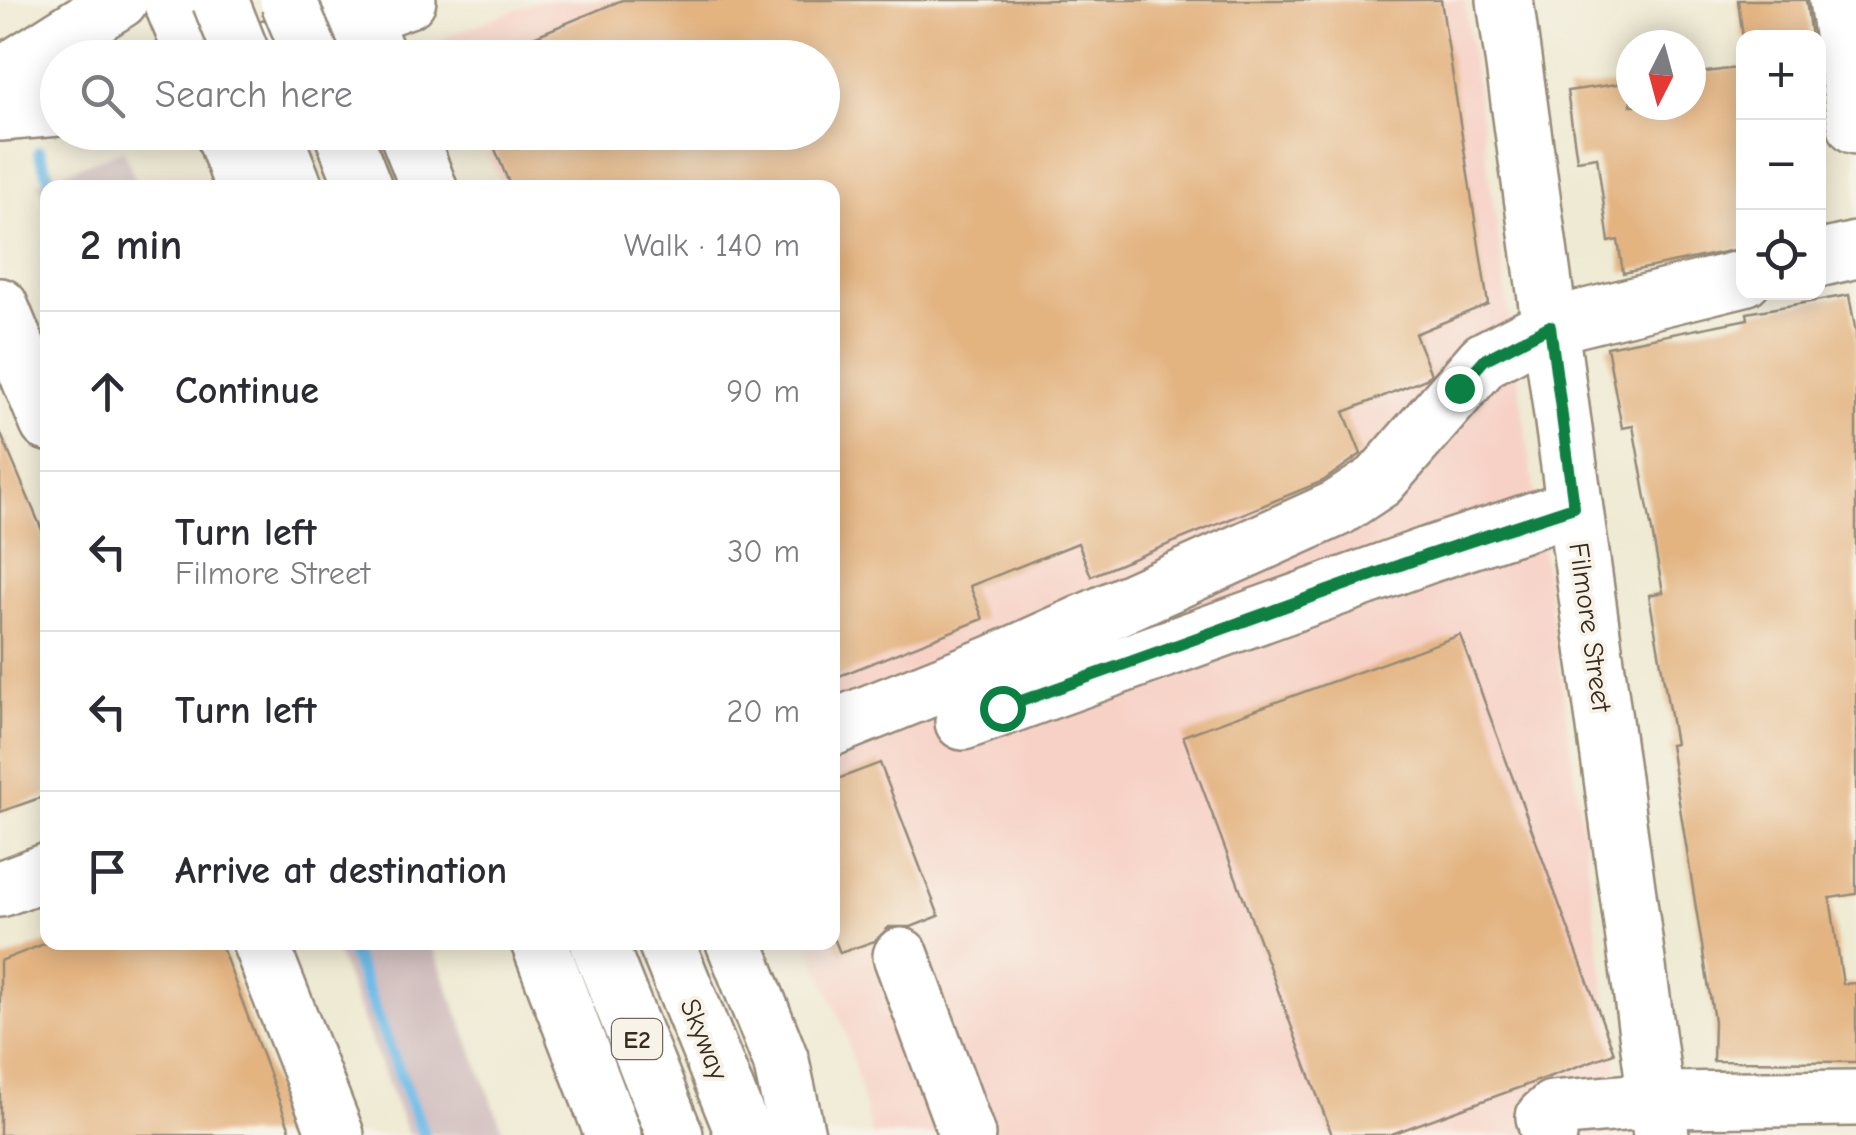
<!DOCTYPE html>
<meta charset="utf-8">
<style>
body{margin:0;font-family:"Comic Neue",sans-serif;background:#f2f2f3;color:#2b2b33}
.controls{position:absolute;right:30px;top:30px;display:grid;overflow:hidden;border-radius:20px;box-shadow:0 5px 25px #0003}
.controls button{width:90px;height:90px;display:grid;place-items:center;padding:0;border:0;border-bottom:2px solid #e1e1e2;background:#fff;color:#2b2b33;font:50px sans-serif}
.compass{position:absolute;left:1616px;top:30px;width:90px;height:90px;border-radius:50%;background:#fff;box-shadow:0 5px 25px #0003;rotate:186deg}
.stop{position:absolute;width:30px;height:30px;margin:-22px;border:8px solid #0b8043;border-radius:50%;background:#fff}
.stop.end{background:#0b8043;border-color:#fff;box-shadow:0 2px 10px #0008}
.list{margin:0;padding:0;list-style:none}
h2{display:flex;justify-content:space-between;align-items:center;height:130px;margin:0;padding:0 40px;font-size:42px}
h2 small{font-size:32px;font-weight:400;color:#7c7c81}
.list li{display:grid;grid-template-columns:65px 1fr auto;gap:30px;align-items:center;box-sizing:border-box;height:160px;padding:0 40px;border-top:2px solid #e1e1e2}
.list b{display:block;font-size:38px;white-space:nowrap}
.list p{margin:0;font-size:32px;white-space:nowrap;color:#7c7c81}
.list em{font-size:32px;font-style:normal;color:#7c7c81}
.icon{flex:none;width:55px;height:55px;fill:none;stroke:currentColor;stroke-width:2;stroke-linecap:round;stroke-linejoin:round}
.map{position:relative;flex:none;width:1856px;height:1135px;overflow:hidden}
.search{position:absolute;background:#fff;box-shadow:0 5px 25px #0003;left:40px;top:40px;width:800px;height:110px;display:flex;align-items:center;gap:25px;box-sizing:border-box;padding:0 35px;border-radius:55px;color:#7c7c81;font-size:38px}
.panel{position:absolute;background:#fff;box-shadow:0 5px 25px #0003;left:40px;top:180px;width:800px;height:770px;border-radius:20px}
.map>svg:first-child{display:block}
</style>
<div class="map">
<svg width="1856" height="1135" viewBox="0 0 1856 1135">
<rect width="100%" height="100%" fill="#f7f3e8"/>
<filter id="ink" filterUnits="userSpaceOnUse"><feTurbulence type="fractalNoise" baseFrequency=".01" numOctaves="2"/><feDisplacementMap in="SourceGraphic" scale="20" xChannelSelector="R" yChannelSelector="G"/><feConvolveMatrix kernelMatrix="1 2 1 2 8 2 1 2 1" color-interpolation-filters="sRGB"/></filter>
<filter id="wash" filterUnits="userSpaceOnUse"><feTurbulence type="fractalNoise" baseFrequency=".0048" numOctaves="4" result="noise"/><feDisplacementMap in="SourceGraphic" scale="40" xChannelSelector="R" yChannelSelector="G"/><feGaussianBlur stdDeviation="2.25" result="paint"/><feColorMatrix in="noise" values="0 0 0 0 0 0 0 0 0 0 0 0 0 0 0 0 0 1.4 0 .05"/><feComposite in="paint" operator="in"/></filter>
<g filter="url(#wash)">
<rect width="100%" height="100%" fill="#efead3"/>
<!-- built -->
<polygon fill="#f7d1c6" points="540,0 1464,0 1626,1135 872,1135 845,1031 808,943 832,942 832,188 502,187 479,133 822,132 822,58 449,58 441,39"/>
<!-- industrial -->
<g fill="#d2bfbf">
<polygon points="123,150 138,187 48,188 47,205 38,182"/>
<polygon points="333,943 431,943 505,1135 408,1135"/>
</g>
<g fill="none" stroke-linecap="round" stroke-linejoin="round">
<!-- stream -->
<g stroke="#6dbce8" stroke-width="12">
<polyline points="39,152 53,188"/>
<polyline points="348,942 424,1135"/>
</g>
</g>
<g id="blocks">
<!-- building -->
<g fill="#e3b380">
<polygon points="622,0 1441,0 1488,304 1415,334 1431,374 1426,379 1344,412 1361,454 1323,481 1091,576 1078,543 970,586 983,619 832,679 832,188 511,188 488,132 822,132 822,58 483,58"/>
<polygon points="1738,0 1806,0 1811,38 1743,38"/>
<polygon points="1744,67 1744,248 1623,273 1618,240 1609,242 1597,157 1577,160 1567,91 1631,82 1631,105 1691,105 1691,74"/>
<polygon points="1849,295 1856,333 1856,894 1830,898 1843,984 1856,983 1856,1062 1713,1061 1714,1021 1670,745 1675,744 1649,595 1663,592 1633,426 1622,428 1607,347 1748,319 1747,313"/>
<polygon points="0,432 48,544 48,795 0,812"/>
<polygon points="1460,635 1614,1053 1389,1135 1332,1135 1183,736"/>
<polygon points="880,763 939,916 911,927 889,927 875,941 840,953 832,933 832,781"/>
<polygon points="49,942 220,942 292,1135 0,1135 0,961"/>
</g>
</g>
</g>
<g filter="url(#ink)">
<use href="#blocks" fill-opacity="0" stroke="#958a78" stroke-width="2.5"/>
<g fill="none" stroke-linecap="round" stroke-linejoin="round">
<defs>
<g id="minor">
<polyline points="1505,0 1661,1135"/>
<polyline points="1837,0 1856,126"/>
<polyline points="243,58 408,0"/>
<polyline points="0,76 120,0"/>
<polyline points="0,113 58,108"/>
<polyline points="1818,259 1856,250"/>
<polyline points="0,306 48,423"/>
<polyline points="963,722 1428,555 1574,507"/>
<polyline points="832,728 992,664 1338,508 1379,481 1484,360 1550,326 1744,278"/>
<polyline points="0,889 48,871"/>
<polyline points="260,942 336,1135"/>
<polyline points="901,956 967,1135"/>
<polyline points="1549,1135 1544,1117 1553,1109 1656,1100 1856,1098"/>
</g>
<g id="major">
<polyline points="171,0 195,58"/>
<polyline points="356,0 378,58"/>
<polyline points="223,132 244,188"/>
<polyline points="407,132 429,188"/>
<polyline points="539,942 613,1135"/>
<polyline points="734,942 781,1061 797,1135"/>
</g>
<g id="highway">
<polyline points="273,132 295,188"/>
<polyline points="342,132 364,188"/>
<polyline points="598,942 675,1135"/>
<polyline points="666,942 744,1135"/>
</g>
</defs>
<!-- minor casing -->
<use href="#minor" stroke="#958a78" stroke-width="60"/>
<!-- major casing -->
<use href="#major" stroke="#958a78" stroke-width="60"/>
<!-- highway casing -->
<use href="#highway" stroke="#958a78" stroke-width="60"/>
<!-- minor -->
<use href="#minor" stroke="#fff" stroke-width="55"/>
<!-- major -->
<use href="#major" stroke="#fff" stroke-width="55"/>
<!-- highway -->
<use href="#highway" stroke="#fff" stroke-width="55"/>
<defs>
<g id="highway-bridge">
<polyline points="220,0 243,58"/>
<polyline points="288,0 312,58"/>
</g>
</defs>
<!-- highway-bridge casing -->
<use href="#highway-bridge" stroke="#958a78" stroke-width="60" stroke-linecap="butt"/>
<!-- highway-bridge -->
<use href="#highway-bridge" stroke="#fff" stroke-width="55"/>
</g>
</g>
<g fill="none" stroke-linecap="round" stroke-linejoin="round" filter="url(#ink)">
<!-- route -->
<polyline stroke="#0b8043" stroke-width="12" points="1002,708 1428,555 1574,507 1550,326 1484,360 1459,388"/>
</g>
<g text-anchor="middle" stroke-width="8" stroke-linejoin="round" paint-order="stroke">
<!-- shield labels -->
<rect fill="#f7f3e8" stroke="#73665b" stroke-width="2.5" x="612" y="1019" width="50" height="40" rx="8"/>
<g font-size="25" font-weight="bold" fill="#3b2a1e">
<text x="637" y="1048">E2</text>
</g>
<!-- street labels -->
<g font-size="28" fill="#3b2a1e" stroke="#f7f3e8">
<text transform="translate(1591 627) rotate(82)" y="10">Filmore Street</text>
<text transform="translate(705 1039) rotate(68)" y="10">Skyway</text>
</g>
</g>
</svg>
<div class="controls">
<button>+</button>
<button>−</button>
<button><svg class="icon" aria-label="locate" viewBox="0 0 24 24"><circle cx="12" cy="12" r="6"/><path d="M12 2v4M12 18v4M2 12h4M18 12h4"/></svg></button>
</div>
<svg class="compass" viewBox="-18 -18 36 36"><path d="M0-13l5 13h-10z" fill="#e53935"/><path d="M0 13l5-13h-10z" fill="#7c7c81"/></svg>
<div class="stop" style="left:1002px;top:708px"></div>
<div class="stop end" style="left:1459px;top:388px"></div>
<div class="search"><svg class="icon" aria-label="search" viewBox="0 0 24 24"><circle cx="10" cy="10" r="6"/><path d="M15 15l6 6"/></svg>Search here</div>
<section class="panel">
<h2>2 min<small>Walk · 140 m</small></h2>
<ul class="list">
<li><svg class="icon" aria-label="ahead" viewBox="0 0 24 24"><path d="M12 20V5M6 11l6-6 6 6"/></svg><div><b>Continue</b></div><em>90 m</em></li>
<li><svg class="icon" aria-label="left" viewBox="0 0 24 24"><path d="M17 20v-9H6M10 6l-5 5 5 5"/></svg><div><b>Turn left</b><p>Filmore Street</p></div><em>30 m</em></li>
<li><svg class="icon" aria-label="left" viewBox="0 0 24 24"><path d="M17 20v-9H6M10 6l-5 5 5 5"/></svg><div><b>Turn left</b></div><em>20 m</em></li>
<li><svg class="icon" aria-label="arrive" viewBox="0 0 24 24"><path d="M6 21V4h12l-3 4 3 4H6"/></svg><div><b>Arrive at destination</b></div></li>
</ul>
</section>
</div>
